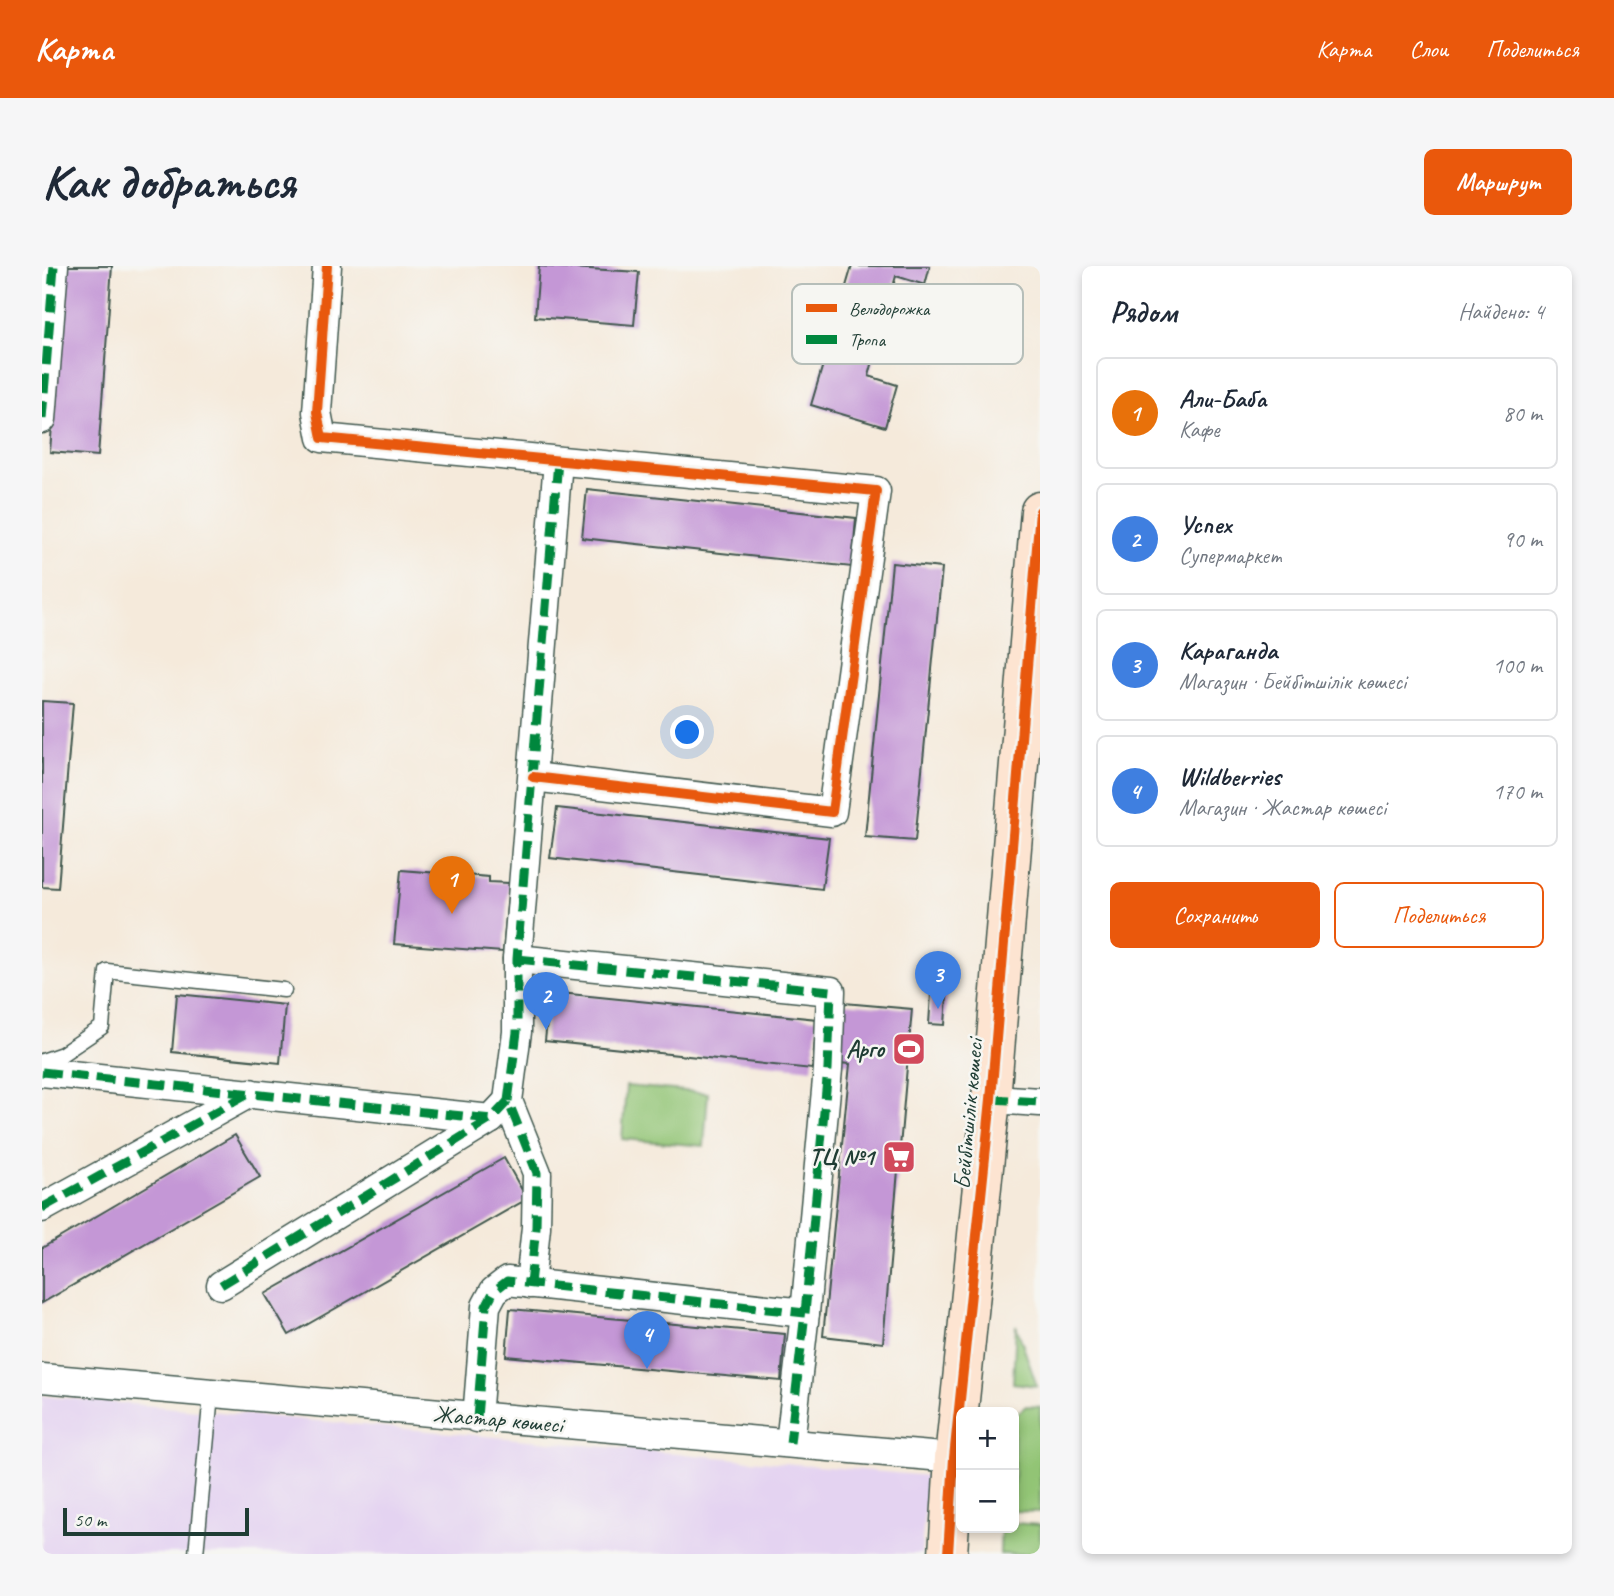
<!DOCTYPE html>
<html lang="ru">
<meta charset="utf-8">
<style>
body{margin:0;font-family:Caveat,sans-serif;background:#f6f6f7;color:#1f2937}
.controls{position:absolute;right:21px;bottom:21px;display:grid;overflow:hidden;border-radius:10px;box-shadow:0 4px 10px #0003}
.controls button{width:63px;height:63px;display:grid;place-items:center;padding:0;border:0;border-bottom:2px solid #e0e1e3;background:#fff;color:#1f2937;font:35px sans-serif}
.scale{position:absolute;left:21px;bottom:18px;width:186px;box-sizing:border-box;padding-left:7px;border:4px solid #1f3d34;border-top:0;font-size:19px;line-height:24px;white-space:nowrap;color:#1f3d34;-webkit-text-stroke:5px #f6f6f2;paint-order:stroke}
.you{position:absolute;left:646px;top:467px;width:24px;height:24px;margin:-18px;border:5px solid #fff;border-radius:50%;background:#1a73e8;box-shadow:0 0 0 10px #1a73e833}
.badge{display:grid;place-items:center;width:46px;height:46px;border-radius:50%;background:#ea580c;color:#fff;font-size:23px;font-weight:700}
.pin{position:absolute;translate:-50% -58px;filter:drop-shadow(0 2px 4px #0008)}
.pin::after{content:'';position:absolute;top:37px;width:24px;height:21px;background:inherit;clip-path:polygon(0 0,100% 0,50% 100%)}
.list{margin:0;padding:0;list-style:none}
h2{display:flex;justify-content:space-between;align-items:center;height:91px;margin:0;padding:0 28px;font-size:30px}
h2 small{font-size:23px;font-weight:400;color:#747a83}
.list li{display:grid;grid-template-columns:46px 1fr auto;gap:21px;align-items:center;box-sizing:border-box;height:112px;margin:0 14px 14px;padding:0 14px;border:2px solid #e0e1e3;border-radius:10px}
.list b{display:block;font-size:26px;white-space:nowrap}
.list p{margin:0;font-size:23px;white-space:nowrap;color:#747a83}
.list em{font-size:23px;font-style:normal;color:#747a83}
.actions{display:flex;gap:14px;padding:21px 28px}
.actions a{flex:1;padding:16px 0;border:2px solid #ea580c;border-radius:10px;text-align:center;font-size:24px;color:#ea580c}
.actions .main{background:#ea580c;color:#fff}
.map{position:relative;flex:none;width:998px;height:1288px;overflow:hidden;border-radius:10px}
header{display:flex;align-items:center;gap:42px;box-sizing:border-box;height:98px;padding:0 35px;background:#ea580c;color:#fff}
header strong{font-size:33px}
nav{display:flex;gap:38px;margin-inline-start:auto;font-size:24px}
.intro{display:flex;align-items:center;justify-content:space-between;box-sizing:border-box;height:168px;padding:0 42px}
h1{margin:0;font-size:49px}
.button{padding:18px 32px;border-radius:10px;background:#ea580c;color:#fff;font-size:24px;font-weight:700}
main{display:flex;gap:42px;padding:0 42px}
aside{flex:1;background:#fff;border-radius:10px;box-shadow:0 4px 10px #0003}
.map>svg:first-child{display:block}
</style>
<header>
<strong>Карта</strong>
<nav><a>Карта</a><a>Слои</a><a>Поделиться</a></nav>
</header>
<div class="intro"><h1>Как добраться</h1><a class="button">Маршрут</a></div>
<main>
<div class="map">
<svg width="998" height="1288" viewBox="0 0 998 1288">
<rect width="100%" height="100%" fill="#f6f6f2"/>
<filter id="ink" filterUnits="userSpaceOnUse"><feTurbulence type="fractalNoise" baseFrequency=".0143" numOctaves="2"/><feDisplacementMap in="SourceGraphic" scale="14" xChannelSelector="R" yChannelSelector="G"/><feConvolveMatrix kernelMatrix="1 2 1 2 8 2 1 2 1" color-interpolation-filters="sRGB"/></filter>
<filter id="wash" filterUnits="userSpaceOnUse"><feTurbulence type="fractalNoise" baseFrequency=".00686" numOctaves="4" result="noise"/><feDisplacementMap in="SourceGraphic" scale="28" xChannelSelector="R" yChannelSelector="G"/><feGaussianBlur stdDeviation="1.57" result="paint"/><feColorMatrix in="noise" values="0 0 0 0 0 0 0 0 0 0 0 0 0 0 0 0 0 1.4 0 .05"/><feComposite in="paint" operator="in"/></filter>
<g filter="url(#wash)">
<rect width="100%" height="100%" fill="#f5eadb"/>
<!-- built -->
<polygon fill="#e4d3f1" points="0,1130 885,1210 879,1288 0,1288"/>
<!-- green -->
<g fill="#92c475" stroke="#588054" stroke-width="2">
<polygon points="584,820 666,827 662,880 580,873"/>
<polygon points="974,1059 995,1120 971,1117"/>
<polygon points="984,1140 998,1141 998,1246 972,1245 972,1150"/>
<polygon points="972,1257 998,1259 998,1288 958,1288 959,1262 972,1262"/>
</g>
<g id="blocks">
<!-- building -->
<g fill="#c497d6">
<polygon points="22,0 70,0 56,190 8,186"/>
<polygon points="497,0 597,6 592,59 493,51"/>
<polygon points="810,0 888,0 883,19 854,10 839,62 875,73 871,86 836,76 827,110 855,119 843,161 769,139"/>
<polygon points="545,223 814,252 810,301 540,272"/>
<polygon points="850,297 900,302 873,575 823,571"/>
<polygon points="0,435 31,437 16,622 0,621"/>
<polygon points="515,542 787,572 780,623 508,592"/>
<polygon points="359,604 447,611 447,616 467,617 461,686 352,678"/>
<polygon points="508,726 775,753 770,803 503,775"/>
<polygon points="135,728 243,739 238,797 130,786"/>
<polygon points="889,728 905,729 903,759 887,758"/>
<polygon points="802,737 870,743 841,1077 781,1070 808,798 797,797"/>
<polygon points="193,869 218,911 0,1037 0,982"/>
<polygon points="462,892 485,933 247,1069 223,1028"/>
<polygon points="468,1043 743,1068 739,1115 464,1090"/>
</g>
</g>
</g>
<g filter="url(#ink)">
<use href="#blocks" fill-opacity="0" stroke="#3f574d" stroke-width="2"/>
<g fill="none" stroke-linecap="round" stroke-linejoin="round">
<defs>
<g id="lane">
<polyline points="0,795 20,788 60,761 65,705 242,724"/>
<polyline points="154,1288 169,1128"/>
</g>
<g id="street">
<polyline points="285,0 275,146 280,172 834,225 790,546 491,511"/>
<polyline points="0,153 12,0"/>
<polyline points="475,693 789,725 786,803 763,1047 748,1177"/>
<polyline points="0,806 449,853 466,835"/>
<polyline points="949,833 998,836"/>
<polyline points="0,942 208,827"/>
<polyline points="488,1018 494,961 495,907 466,835 475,766 475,693 516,195"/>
<polyline points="179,1019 449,853"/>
<polyline points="0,1112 912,1192"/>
<polyline points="435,1152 444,1040 452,1025 465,1015 763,1047"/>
</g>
<polyline id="secondary" points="906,1288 912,1192 949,833 998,245"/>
</defs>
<!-- lane casing -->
<use href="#lane" stroke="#3f574d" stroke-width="17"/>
<!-- street casing -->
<use href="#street" stroke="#3f574d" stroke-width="31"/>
<!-- secondary casing -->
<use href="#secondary" stroke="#3f574d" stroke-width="41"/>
<!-- lane -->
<use href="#lane" stroke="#fff" stroke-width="14"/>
<!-- street -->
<use href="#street" stroke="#fff" stroke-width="28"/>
<!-- secondary -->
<use href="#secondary" stroke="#fde4d1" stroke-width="38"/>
<!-- quiet -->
<g stroke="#00873e" stroke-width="9" stroke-dasharray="18 9" stroke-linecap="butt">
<polyline points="0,153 12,0"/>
<polyline points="475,693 789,725 786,803 763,1047 748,1177"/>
<polyline points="0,806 449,853 466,835"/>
<polyline points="949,833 998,836"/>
<polyline points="0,942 208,827"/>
<polyline points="488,1018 494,961 495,907 466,835 475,766 475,693 516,195"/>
<polyline points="179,1019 449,853"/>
<polyline points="435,1152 444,1040 452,1025 465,1015 763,1047"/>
</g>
<defs>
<g id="cycleway">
<polyline points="285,0 275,146 280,172 834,225 790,546 491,511"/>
<polyline points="906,1288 912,1192 949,833 998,245"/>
</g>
</defs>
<!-- cycleway casing -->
<use href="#cycleway" stroke="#f6f6f2" stroke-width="15"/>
<!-- cycleway -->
<use href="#cycleway" stroke="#e8590c" stroke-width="10"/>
</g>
</g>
<!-- icons -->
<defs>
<symbol id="stadium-square" viewBox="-11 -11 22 22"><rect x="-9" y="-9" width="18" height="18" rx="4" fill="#d1495b" stroke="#f6f6f2"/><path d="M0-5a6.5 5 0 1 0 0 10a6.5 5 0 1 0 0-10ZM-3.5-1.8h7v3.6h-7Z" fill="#fff"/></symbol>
<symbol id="supermarket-square" viewBox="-11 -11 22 22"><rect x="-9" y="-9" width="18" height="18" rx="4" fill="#d1495b" stroke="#f6f6f2"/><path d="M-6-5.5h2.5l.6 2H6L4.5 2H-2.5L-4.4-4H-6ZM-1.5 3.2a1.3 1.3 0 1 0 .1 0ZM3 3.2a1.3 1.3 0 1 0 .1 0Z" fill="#fff"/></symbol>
</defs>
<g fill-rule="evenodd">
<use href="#stadium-square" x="848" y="764" width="38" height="38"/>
<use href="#supermarket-square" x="838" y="872" width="38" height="38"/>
</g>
<g text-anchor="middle" stroke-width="5" stroke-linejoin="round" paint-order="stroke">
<!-- poi labels -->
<g font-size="24" font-weight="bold" fill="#1f3d34" stroke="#f6f6f2" text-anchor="end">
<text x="842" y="791">Арго</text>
<text x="832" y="899">ТЦ №1</text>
</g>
<!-- street labels -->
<g font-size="24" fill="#1f3d34" stroke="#f6f6f2">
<text transform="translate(926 848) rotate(-85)" y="8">Бейбітшілік көшесі</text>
<text transform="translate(456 1153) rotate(5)" y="8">Жастар көшесі</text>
</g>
</g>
<!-- legend -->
<rect x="750" y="18" width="231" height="80" rx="10" fill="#f6f6f2" stroke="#b6beb9" stroke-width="2"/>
<rect x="764" y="38" width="31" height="8" fill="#e8590c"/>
<rect x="764" y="69" width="31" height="9" fill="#00873e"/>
<g font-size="19" fill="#1f3d34">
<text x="807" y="49">Велодорожка</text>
<text x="807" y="80">Тропа</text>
</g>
</svg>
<div class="controls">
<button>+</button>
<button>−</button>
</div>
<div class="scale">50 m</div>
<div class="you"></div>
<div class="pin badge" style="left:410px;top:648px;background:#e8710a">1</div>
<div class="pin badge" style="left:504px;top:764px;background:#3f7fe0">2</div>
<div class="pin badge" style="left:896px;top:743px;background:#3f7fe0">3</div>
<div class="pin badge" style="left:605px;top:1103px;background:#3f7fe0">4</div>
</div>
<aside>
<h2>Рядом<small>Найдено: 4</small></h2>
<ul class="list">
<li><span class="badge" style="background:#e8710a">1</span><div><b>Али-Баба</b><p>Кафе</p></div><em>80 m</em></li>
<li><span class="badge" style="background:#3f7fe0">2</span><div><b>Успех</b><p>Супермаркет</p></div><em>90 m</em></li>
<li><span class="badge" style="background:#3f7fe0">3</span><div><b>Караганда</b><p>Магазин · Бейбітшілік көшесі</p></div><em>100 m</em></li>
<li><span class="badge" style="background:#3f7fe0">4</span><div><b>Wildberries</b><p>Магазин · Жастар көшесі</p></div><em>170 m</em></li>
</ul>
<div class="actions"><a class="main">Сохранить</a><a>Поделиться</a></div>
</aside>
</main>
